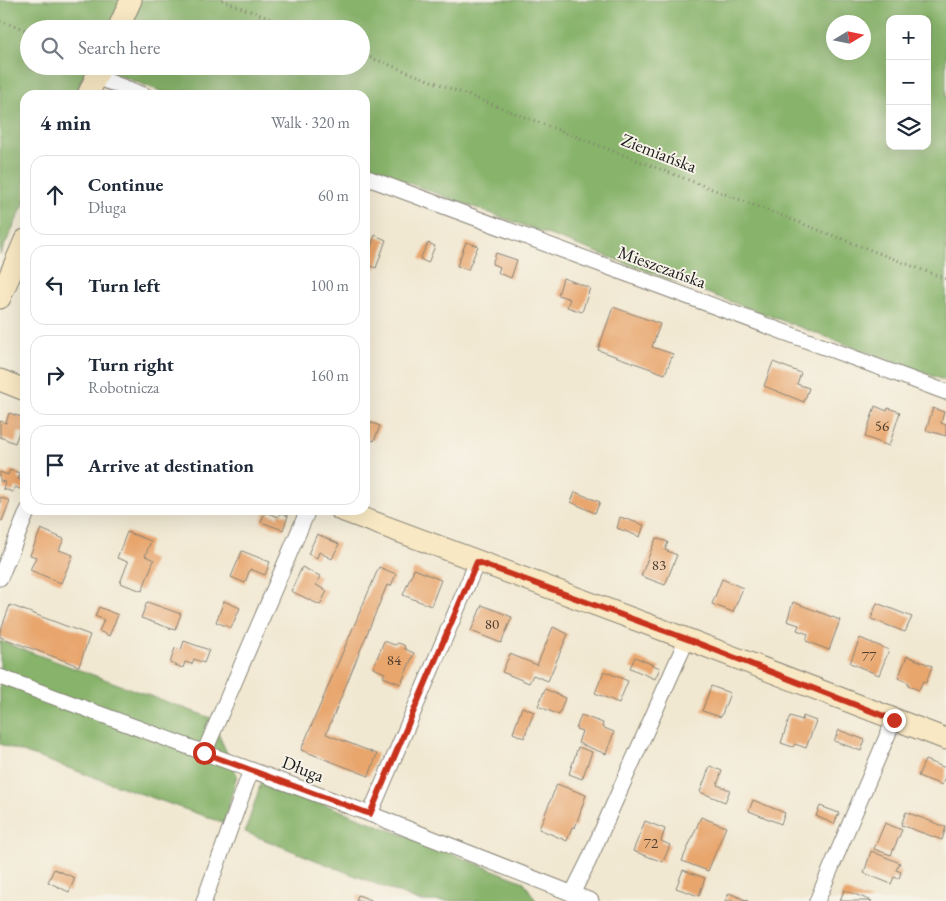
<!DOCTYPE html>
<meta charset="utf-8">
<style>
body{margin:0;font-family:"EB Garamond",serif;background:#f2f2f3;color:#1f2937}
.controls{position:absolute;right:15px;top:15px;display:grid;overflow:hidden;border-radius:10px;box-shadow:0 5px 20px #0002}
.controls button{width:45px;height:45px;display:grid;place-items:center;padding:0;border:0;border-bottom:1px solid #e0e1e3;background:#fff;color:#1f2937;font:25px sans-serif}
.compass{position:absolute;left:826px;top:15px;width:45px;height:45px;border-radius:50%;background:#fff;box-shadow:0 5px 20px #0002;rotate:80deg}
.stop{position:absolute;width:15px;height:15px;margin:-11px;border:4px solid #c8321e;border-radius:50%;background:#fff}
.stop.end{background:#c8321e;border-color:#fff;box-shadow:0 1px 5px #0008}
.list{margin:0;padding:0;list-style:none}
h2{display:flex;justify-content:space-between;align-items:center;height:65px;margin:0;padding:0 20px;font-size:21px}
h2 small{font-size:16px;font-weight:400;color:#747a83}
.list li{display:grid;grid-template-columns:32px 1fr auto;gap:15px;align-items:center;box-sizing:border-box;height:80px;margin:0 10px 10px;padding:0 10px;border:1px solid #e0e1e3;border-radius:15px}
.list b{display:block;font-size:19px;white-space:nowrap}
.list p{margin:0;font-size:16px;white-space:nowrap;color:#747a83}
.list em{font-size:16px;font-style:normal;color:#747a83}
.icon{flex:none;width:28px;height:28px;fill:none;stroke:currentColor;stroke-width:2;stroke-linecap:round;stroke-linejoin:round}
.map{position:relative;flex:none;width:946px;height:901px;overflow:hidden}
.search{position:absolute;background:#fff;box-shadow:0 5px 20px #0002;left:20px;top:20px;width:350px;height:55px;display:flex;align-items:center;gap:12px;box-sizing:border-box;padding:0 18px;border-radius:28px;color:#747a83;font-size:19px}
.panel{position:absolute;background:#fff;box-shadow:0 5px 20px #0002;left:20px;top:90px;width:350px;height:425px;border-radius:15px}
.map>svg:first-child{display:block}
</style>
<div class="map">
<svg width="946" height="901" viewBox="0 0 946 901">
<rect width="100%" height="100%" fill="#f7f3e8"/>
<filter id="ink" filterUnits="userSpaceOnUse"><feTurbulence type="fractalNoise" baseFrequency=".02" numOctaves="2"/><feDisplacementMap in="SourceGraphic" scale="10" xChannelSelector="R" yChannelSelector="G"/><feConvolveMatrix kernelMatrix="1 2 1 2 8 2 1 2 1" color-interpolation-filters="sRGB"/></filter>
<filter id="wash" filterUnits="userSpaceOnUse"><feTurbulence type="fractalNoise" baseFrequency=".0096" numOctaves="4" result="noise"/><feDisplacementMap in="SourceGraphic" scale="20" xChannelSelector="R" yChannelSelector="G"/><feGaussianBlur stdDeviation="1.12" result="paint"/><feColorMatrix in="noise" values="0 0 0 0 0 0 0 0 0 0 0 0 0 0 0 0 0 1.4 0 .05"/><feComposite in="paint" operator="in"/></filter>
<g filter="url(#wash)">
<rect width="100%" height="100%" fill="#f1e8d1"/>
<!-- forest -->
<g fill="#87b36b" stroke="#526844" fill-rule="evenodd">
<path d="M0 0H946V381L365 167V95H171L93 66H361V29H29V66H88L75 95H25V202L0 255ZM890 19H927V146H890ZM834 22H864V52H834Z"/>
<polygon points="0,641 211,718 237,775 224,823 0,744"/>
<polygon points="262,780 524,882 536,901 419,901 245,832"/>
</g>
<g id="blocks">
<!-- building -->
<g fill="#e8a56c">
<polygon points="375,235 386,240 376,268 365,264"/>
<polygon points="466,242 478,246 468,270 457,266"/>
<polygon points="428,243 435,246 428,263 420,259"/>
<polygon points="496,253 517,260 511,278 498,273 500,267 492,264"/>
<polygon points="563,278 590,288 582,312 567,307 570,299 558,295"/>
<polygon points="613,307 660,324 652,347 673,354 665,374 598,350"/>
<polygon points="773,362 801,373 797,384 809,388 804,402 764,386"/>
<polygon points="875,406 887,411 888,408 900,412 889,446 865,437"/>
<polygon points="933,408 944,412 941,423 946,425 946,436 926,430"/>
<polygon points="9,413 25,418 25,434 19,432 15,443 0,437 0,421 6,423"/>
<polygon points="365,420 380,426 374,441 365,437"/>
<polygon points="10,470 20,473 18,479 25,481 25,491 15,487 13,492 3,489 5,482 0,481 0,472 8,475"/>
<polygon points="575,492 600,502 595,513 571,502"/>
<polygon points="0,497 10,501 2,521 0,520"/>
<polygon points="265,512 278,517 280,513 288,516 283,530 261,522"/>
<polygon points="620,517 644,525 640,537 617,528"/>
<polygon points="41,529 64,539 59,550 73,555 61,583 30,570 36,557 30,555"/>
<polygon points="127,532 151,541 145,556 154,560 142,591 120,583 128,562 117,558"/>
<polygon points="317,534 339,544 332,559 319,552 317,558 308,554"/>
<polygon points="656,538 668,542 665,550 677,555 665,585 641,576"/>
<polygon points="242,551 270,562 265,575 250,569 245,583 231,577"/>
<polygon points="302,567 320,576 316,585 327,591 320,605 291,591"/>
<polygon points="379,567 396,574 391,586 387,585 326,734 377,754 369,776 301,750"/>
<polygon points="414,569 441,580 431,606 403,595"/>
<polygon points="722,579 743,588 733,612 712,604"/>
<polygon points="224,601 240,608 231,628 216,622"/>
<polygon points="147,602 181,614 175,630 141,618"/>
<polygon points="793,602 840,620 829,650 806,641 808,634 797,630 799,625 787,621"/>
<polygon points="877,603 912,617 905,632 871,619"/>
<polygon points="10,605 90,635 79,666 0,637 0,632"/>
<polygon points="482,605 512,617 501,643 471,631"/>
<polygon points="99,607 118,615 109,636 99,631 104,620 95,616"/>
<polygon points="553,627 568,634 548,681 533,675 529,683 502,672 510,654 537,665"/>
<polygon points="860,638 889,650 879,675 850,663"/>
<polygon points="184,641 209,650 204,663 194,659 192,664 185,662 183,668 170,663 175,648 181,650"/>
<polygon points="384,641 395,645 398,643 404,645 405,649 414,653 401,684 383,677 385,673 373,668"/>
<polygon points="907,656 932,666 926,683 923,681 919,690 908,686 909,683 898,678"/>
<polygon points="635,657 660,668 655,679 630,668"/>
<polygon points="604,671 628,681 619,703 595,693"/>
<polygon points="711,686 730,693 721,717 702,711"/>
<polygon points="545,689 565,698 559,715 538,706"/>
<polygon points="522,707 534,712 524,738 513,733"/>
<polygon points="581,715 603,723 602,727 614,732 606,754 578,743 582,731 576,729"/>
<polygon points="790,716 802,720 803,716 816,721 806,748 795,744 793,747 781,743"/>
<polygon points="839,730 865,740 861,751 834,741"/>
<polygon points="578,747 592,752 582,779 569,774"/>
<polygon points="925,760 946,768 946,774 942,785 918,776"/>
<polygon points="710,766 722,771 717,785 730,790 725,802 700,792"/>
<polygon points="557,784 586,795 575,828 572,827 567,841 539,829"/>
<polygon points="753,800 785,813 781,824 749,811"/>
<polygon points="820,806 839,813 834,824 816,816"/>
<polygon points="906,812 946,827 942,840 901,825"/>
<polygon points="701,817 726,827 708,871 682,861"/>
<polygon points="645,821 665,829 661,841 670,845 663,862 633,851"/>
<polygon points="885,823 902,830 891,855 874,849"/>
<polygon points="871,851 900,863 896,870 901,872 899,879 894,877 891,884 864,873"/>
<polygon points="54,869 75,878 69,892 48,882"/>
<polygon points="683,870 705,878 699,896 676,888"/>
<polygon points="844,890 872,901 840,901"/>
<polygon points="729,893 748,901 725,901"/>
<polygon points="358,895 373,901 356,901"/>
</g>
</g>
</g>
<g filter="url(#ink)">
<use href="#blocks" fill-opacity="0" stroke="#868276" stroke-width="1"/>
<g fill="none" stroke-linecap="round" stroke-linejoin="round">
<defs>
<g id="street">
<polyline points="96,77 144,95"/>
<polyline points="365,177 946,392"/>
<polyline points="0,578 28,510"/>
<polyline points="0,677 370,814 591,901"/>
<polyline points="204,753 308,510"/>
<polyline points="370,814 477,562"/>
<polyline points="572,894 588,862 687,639"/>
<polyline points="204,901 251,770"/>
<polyline points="817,901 894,720"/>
</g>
<g id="secondary">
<polyline points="118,29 131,0"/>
<polyline points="88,95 101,66"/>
<polyline points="0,298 25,240"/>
<polyline points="0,380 25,390"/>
<polyline points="341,510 687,639 946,739"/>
</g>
</defs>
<!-- street casing -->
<use href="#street" stroke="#868276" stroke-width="17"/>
<!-- secondary casing -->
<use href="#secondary" stroke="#868276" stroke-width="23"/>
<!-- path -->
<g stroke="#868276" stroke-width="3" stroke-dasharray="1 4" stroke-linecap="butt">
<polyline points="222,0 296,29"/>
<polyline points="0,21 29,31"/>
<polyline points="361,54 946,279"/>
</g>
<!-- street -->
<use href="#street" stroke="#fff" stroke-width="15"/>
<!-- secondary -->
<use href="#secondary" stroke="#f8e8c3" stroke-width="21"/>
</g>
</g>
<g fill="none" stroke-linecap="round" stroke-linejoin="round" filter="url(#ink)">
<!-- route -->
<polyline stroke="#c8321e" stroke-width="6" points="204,753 370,814 477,562 687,639 894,720"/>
</g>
<g text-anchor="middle" stroke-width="4" stroke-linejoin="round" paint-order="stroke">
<!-- number labels -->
<g font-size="15" fill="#4f3e30">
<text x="882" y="431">56</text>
<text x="659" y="570">83</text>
<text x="492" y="629">80</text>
<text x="869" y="661">77</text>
<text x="394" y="665">84</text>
<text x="651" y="848">72</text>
</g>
<!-- street labels -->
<g font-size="18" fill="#1c1c1c" stroke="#f7f3e8">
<text transform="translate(659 153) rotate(21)" y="6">Ziemiańska</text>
<text transform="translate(662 267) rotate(20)" y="6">Mieszczańska</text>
<text transform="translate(303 769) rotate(21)" y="6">Długa</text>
</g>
</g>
</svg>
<div class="controls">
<button>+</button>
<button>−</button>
<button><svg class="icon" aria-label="layers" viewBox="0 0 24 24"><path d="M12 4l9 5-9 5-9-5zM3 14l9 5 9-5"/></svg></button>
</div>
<svg class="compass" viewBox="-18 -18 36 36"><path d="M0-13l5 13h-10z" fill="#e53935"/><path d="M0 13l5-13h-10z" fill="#747a83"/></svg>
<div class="stop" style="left:204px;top:753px"></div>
<div class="stop end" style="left:894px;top:720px"></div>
<div class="search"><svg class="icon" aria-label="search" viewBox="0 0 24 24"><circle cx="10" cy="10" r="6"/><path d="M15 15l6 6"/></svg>Search here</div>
<section class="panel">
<h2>4 min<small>Walk · 320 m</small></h2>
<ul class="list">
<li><svg class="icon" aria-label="ahead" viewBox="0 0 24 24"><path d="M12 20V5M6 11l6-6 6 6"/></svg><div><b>Continue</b><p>Długa</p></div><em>60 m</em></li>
<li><svg class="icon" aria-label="left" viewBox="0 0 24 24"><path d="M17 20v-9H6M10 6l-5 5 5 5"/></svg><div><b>Turn left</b></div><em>100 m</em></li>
<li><svg class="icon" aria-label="right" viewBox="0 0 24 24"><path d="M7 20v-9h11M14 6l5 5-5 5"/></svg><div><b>Turn right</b><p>Robotnicza</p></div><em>160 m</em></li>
<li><svg class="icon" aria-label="arrive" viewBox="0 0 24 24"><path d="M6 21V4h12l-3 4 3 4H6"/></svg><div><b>Arrive at destination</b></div></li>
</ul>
</section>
</div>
